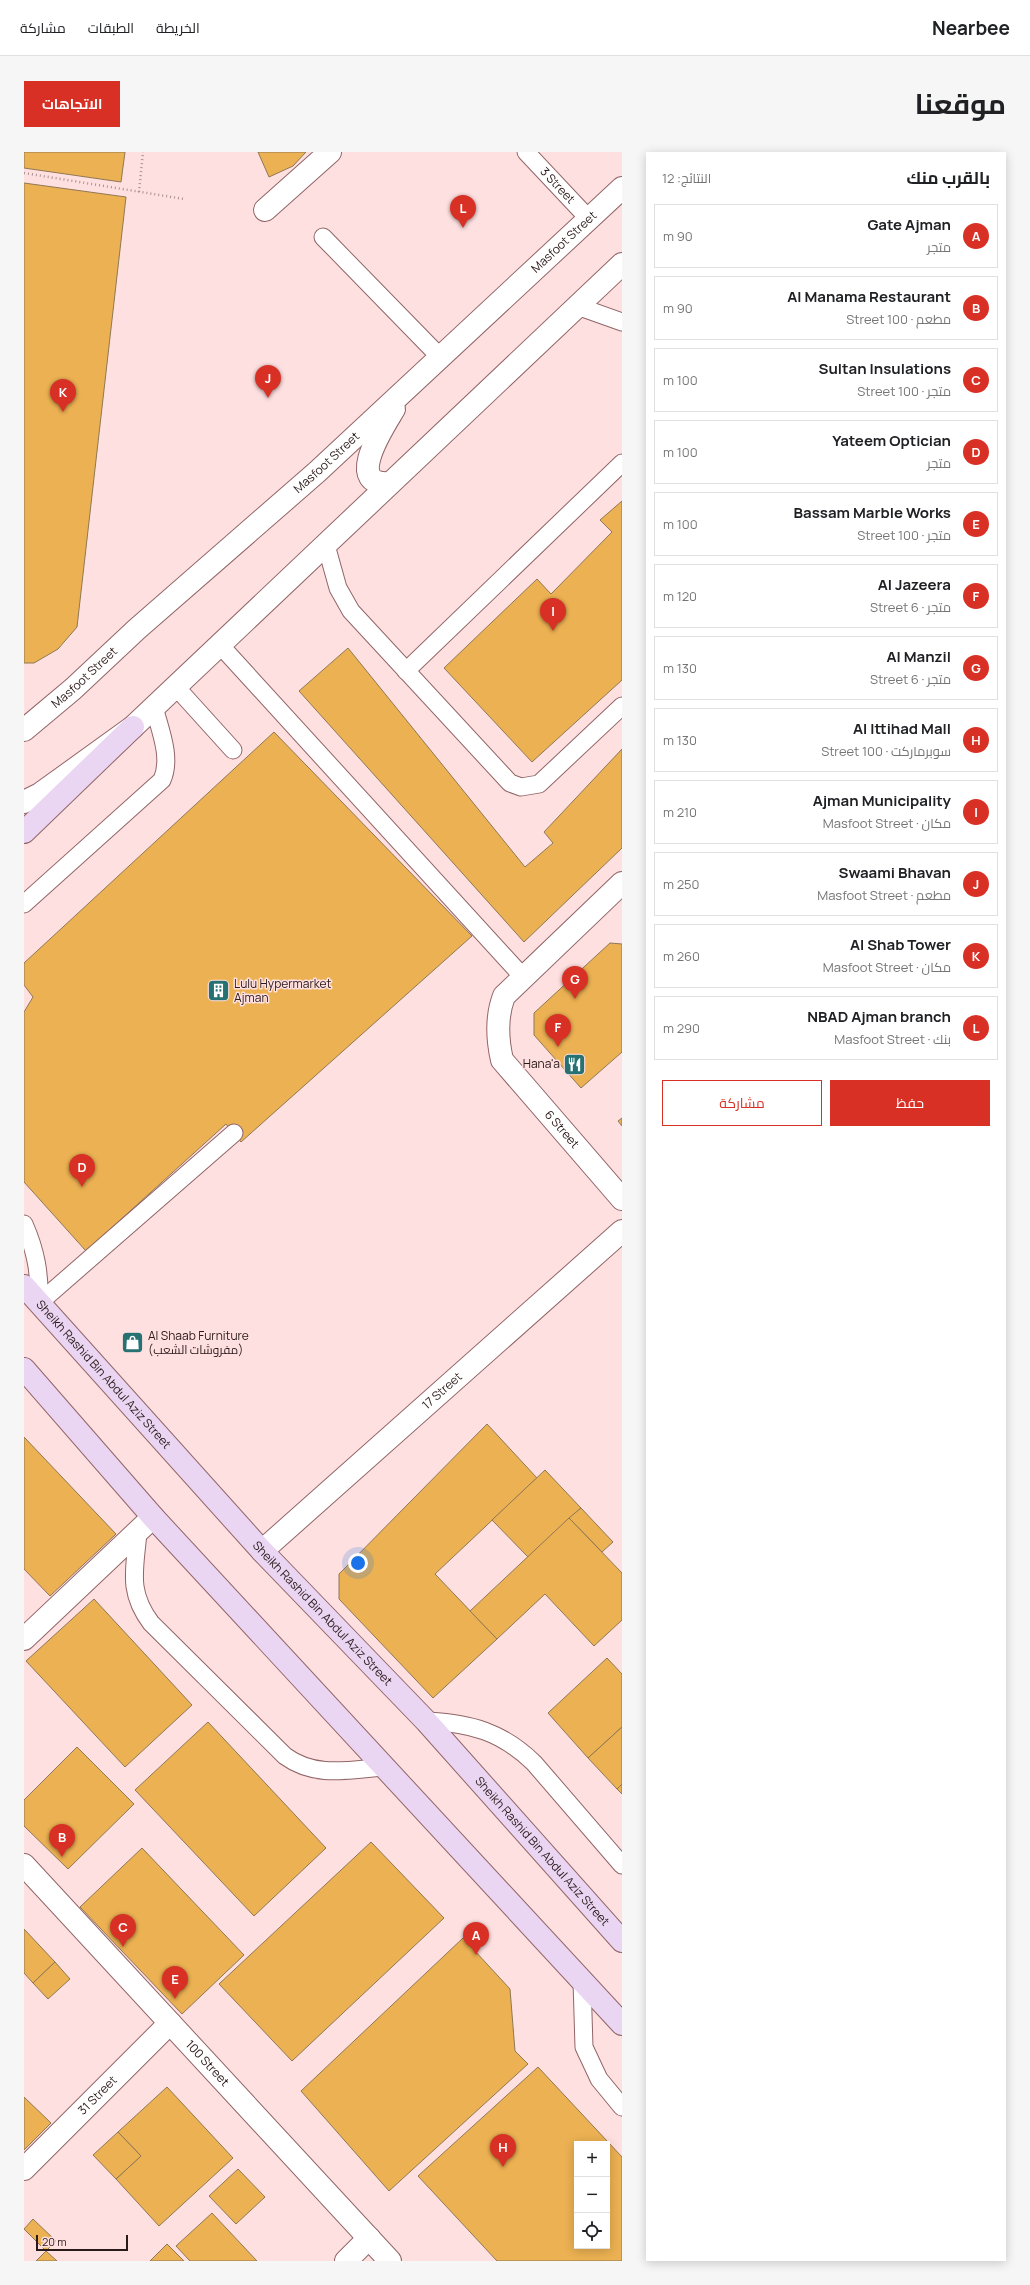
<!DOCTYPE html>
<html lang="ar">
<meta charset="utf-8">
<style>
body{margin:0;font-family:Manrope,Cairo,sans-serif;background:#f6f6f6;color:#202124;direction:rtl}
.controls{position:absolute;right:12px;bottom:12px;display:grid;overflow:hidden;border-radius:0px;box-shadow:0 2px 10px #0003}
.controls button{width:36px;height:36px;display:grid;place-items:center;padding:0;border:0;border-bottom:1px solid #e0e0e0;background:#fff;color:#202124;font:20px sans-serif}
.scale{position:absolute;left:12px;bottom:10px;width:92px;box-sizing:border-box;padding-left:4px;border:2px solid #2a1919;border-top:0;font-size:11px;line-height:14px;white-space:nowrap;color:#2a1919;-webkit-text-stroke:3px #ffe0e0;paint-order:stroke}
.you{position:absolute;left:334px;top:1411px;width:14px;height:14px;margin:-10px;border:3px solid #fff;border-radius:50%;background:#1a73e8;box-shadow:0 0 0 6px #1a73e833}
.badge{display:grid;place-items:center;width:26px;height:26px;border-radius:50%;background:#d93025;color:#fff;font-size:13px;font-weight:700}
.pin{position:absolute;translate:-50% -33px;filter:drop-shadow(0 1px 2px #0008)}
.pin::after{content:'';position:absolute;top:21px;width:14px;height:12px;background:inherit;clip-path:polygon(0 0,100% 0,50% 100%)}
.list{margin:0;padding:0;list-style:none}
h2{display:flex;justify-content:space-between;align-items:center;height:52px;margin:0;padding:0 16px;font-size:17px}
h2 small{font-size:13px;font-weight:400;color:#757577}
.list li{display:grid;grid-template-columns:26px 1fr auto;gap:12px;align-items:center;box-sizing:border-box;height:64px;margin:0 8px 8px;padding:0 8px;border:1px solid #e0e0e0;border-radius:0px}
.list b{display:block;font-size:15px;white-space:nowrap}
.list p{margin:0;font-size:13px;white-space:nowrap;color:#757577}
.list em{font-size:13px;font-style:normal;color:#757577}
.actions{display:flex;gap:8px;padding:12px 16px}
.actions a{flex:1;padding:9px 0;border:1px solid #d93025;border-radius:0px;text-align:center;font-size:14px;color:#d93025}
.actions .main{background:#d93025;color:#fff}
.icon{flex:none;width:22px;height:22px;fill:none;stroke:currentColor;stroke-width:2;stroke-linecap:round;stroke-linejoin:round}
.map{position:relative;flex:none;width:598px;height:2109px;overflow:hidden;direction:ltr;border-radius:0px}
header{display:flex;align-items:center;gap:24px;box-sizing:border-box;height:56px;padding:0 20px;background:#fff;border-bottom:1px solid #e0e0e0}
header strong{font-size:19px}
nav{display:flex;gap:22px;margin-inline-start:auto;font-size:14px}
.intro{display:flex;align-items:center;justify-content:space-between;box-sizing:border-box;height:96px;padding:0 24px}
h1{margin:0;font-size:28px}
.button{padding:10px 18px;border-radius:0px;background:#d93025;color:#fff;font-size:14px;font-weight:700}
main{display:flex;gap:24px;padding:0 24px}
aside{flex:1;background:#fff;border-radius:0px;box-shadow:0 2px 10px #0003}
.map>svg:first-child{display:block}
</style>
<header>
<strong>Nearbee</strong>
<nav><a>الخريطة</a><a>الطبقات</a><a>مشاركة</a></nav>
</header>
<div class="intro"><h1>موقعنا</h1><a class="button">الاتجاهات</a></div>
<main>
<aside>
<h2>بالقرب منك<small>النتائج: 12</small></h2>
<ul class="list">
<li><span class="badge">A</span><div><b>Gate Ajman</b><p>متجر</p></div><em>90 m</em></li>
<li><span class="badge">B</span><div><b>Al Manama Restaurant</b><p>مطعم · 100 Street</p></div><em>90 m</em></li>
<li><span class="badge">C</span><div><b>Sultan Insulations</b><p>متجر · 100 Street</p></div><em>100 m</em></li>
<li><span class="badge">D</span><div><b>Yateem Optician</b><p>متجر</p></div><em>100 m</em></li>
<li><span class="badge">E</span><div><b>Bassam Marble Works</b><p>متجر · 100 Street</p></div><em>100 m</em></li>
<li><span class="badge">F</span><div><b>Al Jazeera</b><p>متجر · 6 Street</p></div><em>120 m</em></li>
<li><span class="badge">G</span><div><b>Al Manzil</b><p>متجر · 6 Street</p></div><em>130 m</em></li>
<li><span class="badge">H</span><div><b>Al Ittihad Mall</b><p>سوبرماركت · 100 Street</p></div><em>130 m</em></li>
<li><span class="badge">I</span><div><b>Ajman Municipality</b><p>مكان · Masfoot Street</p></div><em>210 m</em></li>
<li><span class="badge">J</span><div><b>Swaami Bhavan</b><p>مطعم · Masfoot Street</p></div><em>250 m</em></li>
<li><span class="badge">K</span><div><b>Al Shab Tower</b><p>مكان · Masfoot Street</p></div><em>260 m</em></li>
<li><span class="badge">L</span><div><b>NBAD Ajman branch</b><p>بنك · Masfoot Street</p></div><em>290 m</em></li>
</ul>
<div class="actions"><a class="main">حفظ</a><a>مشاركة</a></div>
</aside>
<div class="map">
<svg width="598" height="2109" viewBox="0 0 598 2109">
<rect width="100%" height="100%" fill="#ffe0e0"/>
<!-- building -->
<g fill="#ecb152" stroke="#8f7855" fill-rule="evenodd">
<polygon points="0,0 101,0 97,30 0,16"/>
<polygon points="234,0 282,0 269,14 245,25"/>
<polygon points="0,31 102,45 53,475 34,497 10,511 0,511"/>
<polygon points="598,349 598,528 508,610 420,516 513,427 527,442 588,380 576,368"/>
<polygon points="324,496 501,715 529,691 520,680 598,597 598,696 500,790 275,539"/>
<polygon points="250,580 448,784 217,990 202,972 62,1099 0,1030 0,860 9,845 0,833 0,811"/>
<polygon points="586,791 598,792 598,900 557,936 510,883 510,861"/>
<polygon points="598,966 598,974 594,969"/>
<polygon points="463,1272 513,1326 411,1422 473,1487 409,1546 315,1447 315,1422"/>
<polygon points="0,1285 92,1382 26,1444 0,1417"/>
<polygon points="521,1318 557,1356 504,1405 468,1368"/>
<polygon points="557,1356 589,1390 578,1400 545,1366"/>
<polygon points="545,1366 598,1421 598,1468 570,1494 521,1442 473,1487 446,1459"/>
<polygon points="70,1447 168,1553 101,1615 2,1509"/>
<polygon points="583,1506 598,1522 598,1575 564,1606 524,1561"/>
<polygon points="184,1570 302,1696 230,1764 111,1638"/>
<polygon points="598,1575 598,1632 593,1637 564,1606"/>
<polygon points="53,1595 110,1652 44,1717 0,1674 0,1648"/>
<polygon points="598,1632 598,1642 593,1637"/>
<polygon points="347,1690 420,1766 268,1909 195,1832"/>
<polygon points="118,1696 220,1803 158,1862 56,1755"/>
<polygon points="0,1777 31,1810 9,1831 0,1821"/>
<polygon points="439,1786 486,1837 491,1899 504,1912 365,2039 277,1939"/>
<polygon points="31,1810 46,1827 24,1847 9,1831"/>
<path d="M514 1915 598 2005V2109H473L394 2024ZM553 1992H583V2094H553Z"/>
<polygon points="143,1935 209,2006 135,2074 92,2027 117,2004 94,1980"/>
<polygon points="0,1945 27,1971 0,1998"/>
<polygon points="94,1980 117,2004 92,2027 69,2003"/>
<polygon points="214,2017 241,2045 212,2072 185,2044"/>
<polygon points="188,2061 233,2109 166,2109 152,2094"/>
<polygon points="9,2067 32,2089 22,2099 0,2077"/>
<polygon points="143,2092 160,2109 126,2109"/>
<polygon points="22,2099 33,2109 12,2109"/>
</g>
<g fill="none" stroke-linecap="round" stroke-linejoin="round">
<defs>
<g id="service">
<path id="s1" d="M502 0 565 67"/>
<polyline points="299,85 417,206"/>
<polyline points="553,154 598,170"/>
<polyline points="302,393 314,436 327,459 486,631 497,635 515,632 598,554"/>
<polyline points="196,493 499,825"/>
<polyline points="382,519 598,311"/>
<polyline points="152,535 209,598"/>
<path d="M0 752 138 628C148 606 136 578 130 555"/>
<path d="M0 1072C12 1099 16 1122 15 1151"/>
<polyline points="15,1151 210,981"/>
<path d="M114 1380C111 1417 103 1439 127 1471L261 1604C291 1626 324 1618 360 1615"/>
<path d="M402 1569C447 1571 478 1580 510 1611L598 1713"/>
<polyline points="558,1829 560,1895 575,1927 598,1955"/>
</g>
<g id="minor">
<polyline points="241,58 306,0"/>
<path id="s2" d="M598 731 480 844C472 865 473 886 478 908L598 1047"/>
<path id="s3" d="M238 1399 598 1079"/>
<polyline points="0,1487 129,1365"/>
<path id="s4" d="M0 1713 366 2109"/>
<path id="s5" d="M0 2017 146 1871"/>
<polyline points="322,2109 345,2086"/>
</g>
<g id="tertiary">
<path d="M366 331C319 335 360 274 370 257"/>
<path id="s6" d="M0 578 49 537 113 477 293 320 598 36"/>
<polyline points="0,650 16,642 109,575 598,112"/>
</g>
<g id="secondary">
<polyline points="0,680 109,575"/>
<path id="s7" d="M0 1134 238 1399 402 1569 598 1789"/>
<polyline points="0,1217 129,1365 598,1872"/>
</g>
</defs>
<!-- service casing -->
<use href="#service" stroke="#916567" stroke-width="19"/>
<!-- minor casing -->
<use href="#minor" stroke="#916567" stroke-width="24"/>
<!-- tertiary casing -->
<use href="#tertiary" stroke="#916567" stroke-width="24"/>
<!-- secondary casing -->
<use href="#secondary" stroke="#916567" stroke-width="24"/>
<!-- path -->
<g stroke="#a99090" stroke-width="2.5" stroke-dasharray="1 3" stroke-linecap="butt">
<polyline points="0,21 160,47"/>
<polyline points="115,40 119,0"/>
</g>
<!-- service -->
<use href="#service" stroke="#fff" stroke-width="17"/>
<!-- minor -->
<use href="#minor" stroke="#fff" stroke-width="22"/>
<!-- tertiary -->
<use href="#tertiary" stroke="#fff" stroke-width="22"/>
<!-- secondary -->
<use href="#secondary" stroke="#ead5f2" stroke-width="22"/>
</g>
<!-- icons -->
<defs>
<symbol id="building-square" viewBox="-11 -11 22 22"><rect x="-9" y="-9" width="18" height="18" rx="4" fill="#267172" stroke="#ffe0e0"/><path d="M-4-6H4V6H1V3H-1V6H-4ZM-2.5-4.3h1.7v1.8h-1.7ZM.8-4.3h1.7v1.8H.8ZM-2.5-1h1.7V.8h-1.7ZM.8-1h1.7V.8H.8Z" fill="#fff"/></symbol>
<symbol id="restaurant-square" viewBox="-11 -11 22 22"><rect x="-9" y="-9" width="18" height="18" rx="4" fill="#267172" stroke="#ffe0e0"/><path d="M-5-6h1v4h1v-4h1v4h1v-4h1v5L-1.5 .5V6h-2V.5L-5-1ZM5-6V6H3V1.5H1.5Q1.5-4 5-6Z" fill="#fff"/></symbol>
<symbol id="shop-square" viewBox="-11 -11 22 22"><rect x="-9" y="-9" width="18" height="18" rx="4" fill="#267172" stroke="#ffe0e0"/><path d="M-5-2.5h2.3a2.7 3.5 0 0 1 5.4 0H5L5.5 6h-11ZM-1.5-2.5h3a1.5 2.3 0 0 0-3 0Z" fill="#fff"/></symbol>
</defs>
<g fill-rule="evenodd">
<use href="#building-square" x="182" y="826" width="25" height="25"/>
<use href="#restaurant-square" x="538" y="900" width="25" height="25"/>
<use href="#shop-square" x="96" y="1178" width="25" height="25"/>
</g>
<g text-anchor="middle" stroke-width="3" stroke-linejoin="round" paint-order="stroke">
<!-- street labels -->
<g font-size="12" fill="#2a1919" stroke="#ffe0e0">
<text dy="4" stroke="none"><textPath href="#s1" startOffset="46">3 Street</textPath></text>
<text dy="4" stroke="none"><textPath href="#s6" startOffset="728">Masfoot Street</textPath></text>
<text dy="4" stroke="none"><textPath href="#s6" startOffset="404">Masfoot Street</textPath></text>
<text dy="4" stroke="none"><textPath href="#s6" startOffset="80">Masfoot Street</textPath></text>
<text dy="4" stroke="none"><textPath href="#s2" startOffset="320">6 Street</textPath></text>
<text dy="4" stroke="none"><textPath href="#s7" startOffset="119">Sheikh Rashid Bin Abdul Aziz Street</textPath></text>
<text dy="4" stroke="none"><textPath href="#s3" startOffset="241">17 Street</textPath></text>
<text dy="4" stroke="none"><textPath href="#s7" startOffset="443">Sheikh Rashid Bin Abdul Aziz Street</textPath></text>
<text dy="4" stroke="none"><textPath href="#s7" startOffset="767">Sheikh Rashid Bin Abdul Aziz Street</textPath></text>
<text dy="4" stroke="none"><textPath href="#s4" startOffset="270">100 Street</textPath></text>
<text dy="4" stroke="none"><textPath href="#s5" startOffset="104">31 Street</textPath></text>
</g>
<!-- poi labels -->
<g font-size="12" fill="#2a1919" stroke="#ffe0e0" text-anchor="start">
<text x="210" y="836">Lulu Hypermarket<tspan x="210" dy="14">Ajman</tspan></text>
<text x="536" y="916" text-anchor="end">Hana'a</text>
<text x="124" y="1188">Al Shaab Furniture<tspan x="124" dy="14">(مفروشات الشعب)</tspan></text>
</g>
</g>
</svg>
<div class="controls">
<button>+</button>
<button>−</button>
<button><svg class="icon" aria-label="locate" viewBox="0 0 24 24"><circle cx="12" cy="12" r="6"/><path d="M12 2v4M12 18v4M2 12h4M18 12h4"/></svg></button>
</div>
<div class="scale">20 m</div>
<div class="you"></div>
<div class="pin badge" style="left:452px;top:1803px">A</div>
<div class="pin badge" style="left:38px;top:1705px">B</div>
<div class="pin badge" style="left:99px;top:1795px">C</div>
<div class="pin badge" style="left:58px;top:1035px">D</div>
<div class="pin badge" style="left:151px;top:1847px">E</div>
<div class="pin badge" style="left:534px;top:895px">F</div>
<div class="pin badge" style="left:551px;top:847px">G</div>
<div class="pin badge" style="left:479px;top:2015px">H</div>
<div class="pin badge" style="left:529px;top:479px">I</div>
<div class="pin badge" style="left:244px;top:246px">J</div>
<div class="pin badge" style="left:39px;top:260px">K</div>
<div class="pin badge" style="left:439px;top:76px">L</div>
</div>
</main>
